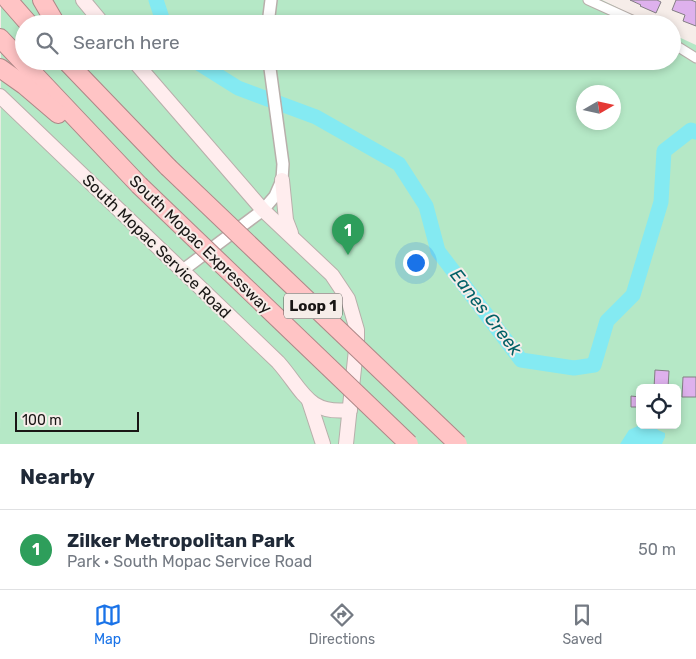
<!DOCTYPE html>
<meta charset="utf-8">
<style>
body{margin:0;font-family:Rubik,sans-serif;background:#f2f2f3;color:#1f2937}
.controls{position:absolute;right:15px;bottom:15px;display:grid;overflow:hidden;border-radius:8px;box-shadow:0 2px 8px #0003}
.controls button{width:45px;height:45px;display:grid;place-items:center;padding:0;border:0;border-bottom:1px solid #e0e1e3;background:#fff;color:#1f2937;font:25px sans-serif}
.compass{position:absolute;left:576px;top:85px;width:45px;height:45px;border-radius:50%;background:#fff;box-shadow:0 2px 8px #0003;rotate:81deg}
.scale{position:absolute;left:15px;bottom:12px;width:124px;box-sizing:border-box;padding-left:5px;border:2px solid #191615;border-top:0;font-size:14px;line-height:18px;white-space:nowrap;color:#191615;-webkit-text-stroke:4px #f6ede9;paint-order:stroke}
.you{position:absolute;left:415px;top:262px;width:18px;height:18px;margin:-12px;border:4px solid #fff;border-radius:50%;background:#1a73e8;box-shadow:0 0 0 8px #1a73e833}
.badge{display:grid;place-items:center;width:32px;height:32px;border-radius:50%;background:#1a73e8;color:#fff;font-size:16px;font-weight:700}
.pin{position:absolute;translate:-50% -41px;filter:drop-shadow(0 1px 2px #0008)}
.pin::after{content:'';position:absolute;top:26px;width:18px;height:15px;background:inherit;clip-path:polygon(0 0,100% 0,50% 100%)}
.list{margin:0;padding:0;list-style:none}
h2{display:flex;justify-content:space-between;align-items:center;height:65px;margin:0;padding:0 20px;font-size:21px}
h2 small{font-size:16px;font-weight:400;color:#747a83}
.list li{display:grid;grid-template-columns:32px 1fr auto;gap:15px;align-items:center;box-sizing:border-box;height:80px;padding:0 20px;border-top:1px solid #e0e1e3}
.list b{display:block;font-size:19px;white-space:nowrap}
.list p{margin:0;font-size:16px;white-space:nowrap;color:#747a83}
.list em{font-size:16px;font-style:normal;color:#747a83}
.icon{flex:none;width:28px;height:28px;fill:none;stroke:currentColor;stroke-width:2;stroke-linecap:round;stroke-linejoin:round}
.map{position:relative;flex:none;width:696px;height:444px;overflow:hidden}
.search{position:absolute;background:#fff;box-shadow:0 2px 8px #0003;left:15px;right:15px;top:15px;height:55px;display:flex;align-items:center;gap:12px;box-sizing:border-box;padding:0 18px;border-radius:28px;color:#747a83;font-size:19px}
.sheet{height:145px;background:#fff}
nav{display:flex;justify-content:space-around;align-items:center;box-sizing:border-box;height:70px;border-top:1px solid #e0e1e3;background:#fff;font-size:14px;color:#747a83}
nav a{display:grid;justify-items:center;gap:2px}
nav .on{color:#1a73e8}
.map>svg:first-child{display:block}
</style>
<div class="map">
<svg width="696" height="444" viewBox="0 0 696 444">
<rect width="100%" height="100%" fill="#f6ede9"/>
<!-- green -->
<path fill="#b5e8c6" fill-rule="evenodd" d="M1 0H602L651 24H24V61H672V34L696 45V444H0ZM584 92H614V122H584ZM640 388H677V425H640Z"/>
<!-- water -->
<polygon fill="#84eaf2" points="640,425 654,426 658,430 665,433 665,437 662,444 620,444 629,430"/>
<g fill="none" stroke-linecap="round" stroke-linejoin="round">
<!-- river -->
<g stroke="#84eaf2" stroke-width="15">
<polyline points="156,0 164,24"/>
<polyline points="195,61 238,88 316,117 399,164 426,206 438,251 521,360 574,368 594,365 607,321 633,295 661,202 664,151 691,130 696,132"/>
</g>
</g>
<!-- building -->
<g fill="#deb1ed" stroke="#837e84">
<polygon points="630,0 657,0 661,2 656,13 640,6 641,5"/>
<polygon points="676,0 691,0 696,2 696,26 683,21 685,15 672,10"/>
<polygon points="655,370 669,371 668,388 654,388"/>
<polygon points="683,377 696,377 696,397 682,397"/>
<polygon points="631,396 640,397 640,407 631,407"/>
</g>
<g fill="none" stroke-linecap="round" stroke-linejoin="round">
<defs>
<g id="minor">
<polyline points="588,0 641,24"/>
<polyline points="672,43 696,58"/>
</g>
<g id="tertiary">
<polyline points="268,24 271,0"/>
<polyline points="183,270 263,210 275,196 282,180 283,164 269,61"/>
</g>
<g id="secondary">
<polyline points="83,0 103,24"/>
<polyline points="134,61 263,210 332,275 348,299 357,330 357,340 346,444"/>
<path d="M0 96 278 362C303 390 307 415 350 410"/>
<polyline points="282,180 286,220 291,233"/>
<polyline points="309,401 323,444"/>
</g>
<g id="motorway">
<polyline points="8,0 29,24"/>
<polyline points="42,0 56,24"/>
<polyline points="0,38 139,185"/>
<polyline points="66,61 168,167"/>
<polyline points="0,68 24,85 58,114"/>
</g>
</defs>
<!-- minor casing -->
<use href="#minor" stroke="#b8afab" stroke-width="11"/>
<!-- tertiary casing -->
<use href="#tertiary" stroke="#b8afab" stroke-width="14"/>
<!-- secondary casing -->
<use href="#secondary" stroke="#b8afab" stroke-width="16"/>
<!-- motorway casing -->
<use href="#motorway" stroke="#ae8787" stroke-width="20"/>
<!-- minor -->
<use href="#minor" stroke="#fff" stroke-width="9"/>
<!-- tertiary -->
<use href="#tertiary" stroke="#fff" stroke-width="11"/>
<!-- secondary -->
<use href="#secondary" stroke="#ffedee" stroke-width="14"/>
<!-- motorway -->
<use href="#motorway" stroke="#ffc4c5" stroke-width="18"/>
<defs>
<g id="motorway-bridge">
<polyline points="168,167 458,444"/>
<polyline points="139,185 409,444"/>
</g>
</defs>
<!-- motorway-bridge casing -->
<use href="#motorway-bridge" stroke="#ae8787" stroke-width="20" stroke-linecap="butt"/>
<!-- motorway-bridge -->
<use href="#motorway-bridge" stroke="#ffc4c5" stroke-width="18"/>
</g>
<g text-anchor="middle" stroke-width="4" stroke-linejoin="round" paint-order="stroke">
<!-- shield labels -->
<rect fill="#f6ede9" stroke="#5b5655" stroke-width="1" x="284" y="293.5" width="58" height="25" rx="4"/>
<g font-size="15" font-weight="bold" fill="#191615">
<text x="313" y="311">Loop 1</text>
</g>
<!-- street labels -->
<g font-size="16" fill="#191615" stroke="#f6ede9">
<text transform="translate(201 244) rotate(44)" y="6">South Mopac Expressway</text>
<text transform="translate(157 246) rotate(44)" y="6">South Mopac Service Road</text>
</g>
<!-- water labels -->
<g font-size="18" font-style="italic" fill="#026167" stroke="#f6ede9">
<text transform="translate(486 312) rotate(52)" y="6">Eanes Creek</text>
</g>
</g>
</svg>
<div class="controls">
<button><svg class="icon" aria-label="locate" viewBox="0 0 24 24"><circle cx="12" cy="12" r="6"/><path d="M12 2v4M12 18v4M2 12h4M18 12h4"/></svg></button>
</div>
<svg class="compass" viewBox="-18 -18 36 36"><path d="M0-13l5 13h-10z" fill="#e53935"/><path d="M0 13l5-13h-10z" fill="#747a83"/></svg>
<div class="scale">100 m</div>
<div class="you"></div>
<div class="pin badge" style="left:348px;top:255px;background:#2e9e5b">1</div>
<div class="search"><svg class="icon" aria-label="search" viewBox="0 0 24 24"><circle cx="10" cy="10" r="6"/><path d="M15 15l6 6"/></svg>Search here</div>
</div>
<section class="sheet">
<h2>Nearby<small></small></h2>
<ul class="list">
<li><span class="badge" style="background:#2e9e5b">1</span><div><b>Zilker Metropolitan Park</b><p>Park · South Mopac Service Road</p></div><em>50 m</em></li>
</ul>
</section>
<nav>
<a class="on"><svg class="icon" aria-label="map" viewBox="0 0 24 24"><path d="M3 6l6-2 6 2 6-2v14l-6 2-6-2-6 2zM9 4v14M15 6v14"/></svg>Map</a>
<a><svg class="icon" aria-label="directions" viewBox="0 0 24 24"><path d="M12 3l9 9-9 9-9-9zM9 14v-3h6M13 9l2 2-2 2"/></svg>Directions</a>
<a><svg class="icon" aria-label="saved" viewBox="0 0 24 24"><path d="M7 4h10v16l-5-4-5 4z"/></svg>Saved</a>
</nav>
